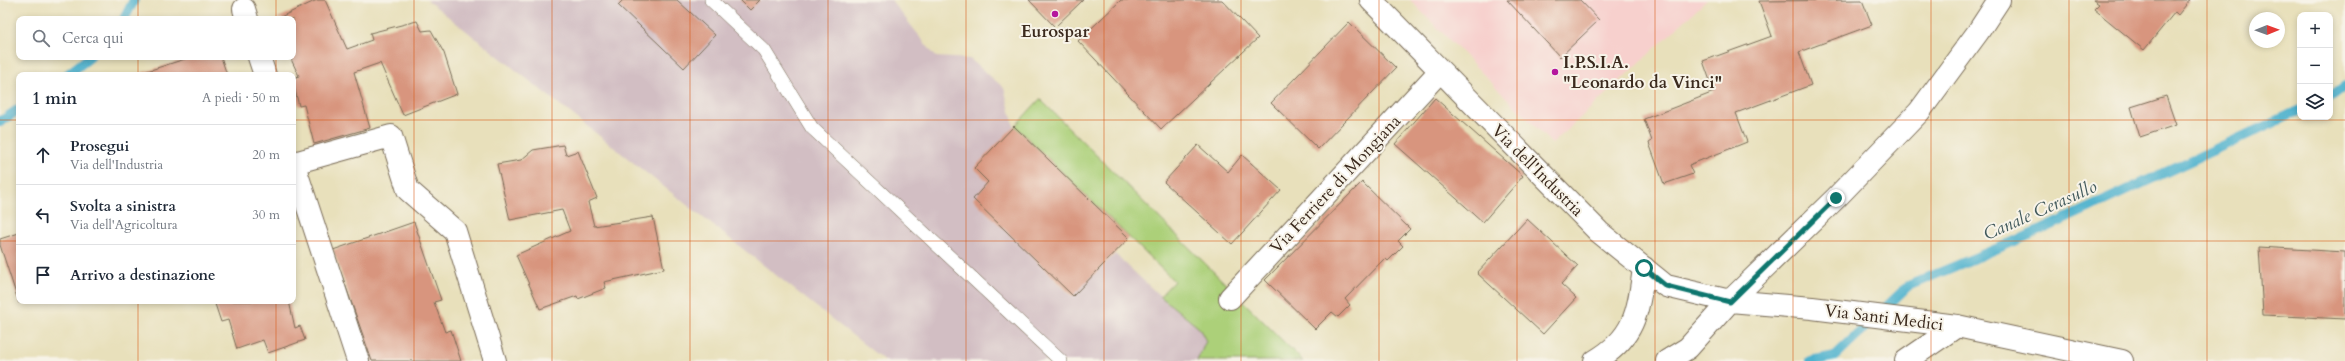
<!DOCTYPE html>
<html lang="it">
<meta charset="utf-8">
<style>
body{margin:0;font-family:Cardo,serif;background:#f2f2f3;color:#1f2937}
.controls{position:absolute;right:12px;top:12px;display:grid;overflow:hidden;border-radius:8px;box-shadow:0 2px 6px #0003}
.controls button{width:36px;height:36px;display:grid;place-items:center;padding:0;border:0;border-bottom:1px solid #e0e1e3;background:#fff;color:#1f2937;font:20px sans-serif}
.compass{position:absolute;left:2249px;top:12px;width:36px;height:36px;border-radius:50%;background:#fff;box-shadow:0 2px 6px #0003;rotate:89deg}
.stop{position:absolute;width:12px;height:12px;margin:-9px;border:3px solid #0f766e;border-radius:50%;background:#fff}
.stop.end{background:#0f766e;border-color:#fff;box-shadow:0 1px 4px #0008}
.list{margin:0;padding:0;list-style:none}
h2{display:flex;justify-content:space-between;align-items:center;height:52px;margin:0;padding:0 16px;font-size:17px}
h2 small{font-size:13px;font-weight:400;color:#747a83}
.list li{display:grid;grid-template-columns:26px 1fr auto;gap:12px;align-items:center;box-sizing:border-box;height:60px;padding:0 16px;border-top:1px solid #e0e1e3}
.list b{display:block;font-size:15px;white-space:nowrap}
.list p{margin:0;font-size:13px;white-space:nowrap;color:#747a83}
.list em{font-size:13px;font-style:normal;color:#747a83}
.icon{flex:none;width:22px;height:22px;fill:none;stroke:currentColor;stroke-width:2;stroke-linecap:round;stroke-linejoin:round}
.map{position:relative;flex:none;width:2345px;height:361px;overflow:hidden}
.search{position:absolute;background:#fff;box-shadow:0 2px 6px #0003;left:16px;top:16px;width:280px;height:44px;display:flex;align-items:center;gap:10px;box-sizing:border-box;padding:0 14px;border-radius:8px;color:#747a83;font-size:15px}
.panel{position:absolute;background:#fff;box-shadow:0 2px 6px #0003;left:16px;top:72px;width:280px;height:232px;border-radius:8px}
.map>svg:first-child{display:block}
</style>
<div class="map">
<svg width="2345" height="361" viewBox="0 0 2345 361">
<rect width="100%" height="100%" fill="#f7f3e8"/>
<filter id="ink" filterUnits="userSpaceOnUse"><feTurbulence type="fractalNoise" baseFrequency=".025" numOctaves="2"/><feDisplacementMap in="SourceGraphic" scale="8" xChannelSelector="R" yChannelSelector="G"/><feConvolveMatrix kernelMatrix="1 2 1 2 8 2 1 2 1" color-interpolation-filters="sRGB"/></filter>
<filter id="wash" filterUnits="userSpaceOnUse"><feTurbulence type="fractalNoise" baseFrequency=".012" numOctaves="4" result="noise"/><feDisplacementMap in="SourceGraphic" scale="16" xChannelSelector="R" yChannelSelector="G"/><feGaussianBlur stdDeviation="0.9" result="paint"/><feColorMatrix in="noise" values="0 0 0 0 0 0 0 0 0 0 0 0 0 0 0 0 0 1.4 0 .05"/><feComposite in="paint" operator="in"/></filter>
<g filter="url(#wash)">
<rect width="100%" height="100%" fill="#e8e0bb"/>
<!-- built -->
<polygon fill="#f7d0cd" points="1410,0 1707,0 1552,144"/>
<!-- industrial -->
<polygon fill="#d2bec3" points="427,0 623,0 714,35 677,0 891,0 936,57 970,59 1004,88 1014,126 974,168 988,182 973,199 1072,296 1115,254 1160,296 1199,328 1206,341 1197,361 885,361"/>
<!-- green -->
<polygon fill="#acd079" stroke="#747d4c" points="1040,99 1303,361 1197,361 1206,341 1199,328 1160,296 1174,281 1015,126"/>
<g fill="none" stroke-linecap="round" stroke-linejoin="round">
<!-- stream -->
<g stroke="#4fb2ce" stroke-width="10">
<polyline points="124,19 134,0"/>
<polyline points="67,75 90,57"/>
<polyline points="2330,97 2345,86"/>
<polyline points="0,122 19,109"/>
<polyline points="1810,361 1835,356 1908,286 2041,230 2300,110"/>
</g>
</g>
<g id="blocks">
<!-- building -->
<g fill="#d8957e">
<polygon points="317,0 325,0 347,49 372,40 370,33 417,21 422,31 431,30 444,53 457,94 403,115 380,63 354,72 370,128 314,144 304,105 299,106 293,82 293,78 299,76 290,57 293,57 293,19 276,19"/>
<polygon points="623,0 677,0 715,35 684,68 618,5"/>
<polygon points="740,0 760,0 750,10"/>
<polygon points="1029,0 1083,0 1055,27"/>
<polygon points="1121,0 1222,0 1258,38 1161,129 1078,41"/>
<polygon points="1507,0 1580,0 1599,20 1560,57"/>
<polygon points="1862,0 1872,25 1799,52 1811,85 1736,113 1747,142 1689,165 1693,174 1664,184 1649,143 1652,141 1644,119 1714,92 1703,61 1772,36 1759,1"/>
<polygon points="2093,0 2190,0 2178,15 2175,12 2144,50 2094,9 2099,4"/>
<polygon points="1349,22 1396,68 1318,149 1271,103"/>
<polygon points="191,57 221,57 227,75 135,75"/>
<polygon points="2166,96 2176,125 2140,137 2131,107"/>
<polygon points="1435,98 1523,176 1483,222 1395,144"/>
<polygon points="1014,126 1129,238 1073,296 973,199 988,182 974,168"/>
<polygon points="563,145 566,155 578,151 597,198 588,202 594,226 653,217 664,269 604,282 606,288 578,299 577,296 540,309 516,255 570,231 562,210 510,220 497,164 521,160 533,150"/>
<polygon points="1198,145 1228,172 1242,155 1281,190 1232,244 1164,182"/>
<polygon points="1362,182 1410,229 1398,241 1403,246 1388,261 1385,258 1345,299 1350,305 1338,317 1332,312 1315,329 1265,280"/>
<polygon points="1527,219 1578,266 1561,284 1576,298 1543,334 1477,273"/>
<polygon points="414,222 441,300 434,302 445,332 451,330 461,361 372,361 333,250"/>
<polygon points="19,233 19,303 0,245 0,239"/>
<polygon points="2259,247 2345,252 2345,319 2263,315"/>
<polygon points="214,301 289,301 295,328 300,326 305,340 268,353 263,340 237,349 228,320 221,322"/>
</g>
</g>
</g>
<g filter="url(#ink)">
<use href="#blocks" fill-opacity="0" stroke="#786a55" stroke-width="1"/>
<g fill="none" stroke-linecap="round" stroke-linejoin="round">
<defs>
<polyline id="service" points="711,0 764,50 812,128 1061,361"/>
<g id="minor">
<polyline points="244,9 247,19"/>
<polyline points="259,57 265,75"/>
<polyline points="293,162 358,361"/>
<polyline points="294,163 391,136 408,190 455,231 495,361"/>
<polyline points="1230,298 1440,71"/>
<path d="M1595 361C1636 337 1638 311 1644 268"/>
<polyline points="1667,361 1688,348 1730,301 1836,198 1919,112 1978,32 1999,0"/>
<polyline points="1906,361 1957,326"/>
</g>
<polyline id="tertiary" points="1371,0 1599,232 1666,286 1730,301 1812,308 1957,326 2122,361"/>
</defs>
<!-- service casing -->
<use href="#service" stroke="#786a55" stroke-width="14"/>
<!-- minor casing -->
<use href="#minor" stroke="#786a55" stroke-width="24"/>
<!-- tertiary casing -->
<use href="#tertiary" stroke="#786a55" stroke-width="24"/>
<!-- service -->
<use href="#service" stroke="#fff" stroke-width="13"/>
<!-- minor -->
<use href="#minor" stroke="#fff" stroke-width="22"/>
<!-- tertiary -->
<use href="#tertiary" stroke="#fff" stroke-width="22"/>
</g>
</g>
<g fill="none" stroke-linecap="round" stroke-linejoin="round" filter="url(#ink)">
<!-- route -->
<polyline stroke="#0f766e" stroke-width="5" points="1644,268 1666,286 1730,302 1836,198"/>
</g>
<!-- grid -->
<path fill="none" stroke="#d7540e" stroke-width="1" stroke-opacity="0.55" d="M138 0V19M276 0V19M414 0V361M552 0V361M690 0V361M828 0V361M966 0V361M1104 0V361M1241 0V361M1379 0V361M1517 0V361M1655 0V361M1793 0V361M1931 0V361M2069 0V361M2207 0V361M138 57V75M276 57V75M0 120H19M293 120H2345M0 241H19M293 241H2345M138 301V361M276 301V361"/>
<!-- markers -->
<g fill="#b5179e" stroke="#f7f3e8" stroke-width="1.5">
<circle cx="1055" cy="14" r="4"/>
<circle cx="1555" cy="72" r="4"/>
</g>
<g text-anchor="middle" stroke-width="4" stroke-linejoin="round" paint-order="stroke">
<!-- poi labels -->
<g font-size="17" font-weight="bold" fill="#3b2a1e" stroke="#f7f3e8">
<text x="1055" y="37">Eurospar</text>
<text x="1563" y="68" text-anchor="start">I.P.S.I.A.<tspan x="1563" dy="20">"Leonardo da Vinci"</tspan></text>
</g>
<!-- street labels -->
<g font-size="17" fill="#3b2a1e" stroke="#f7f3e8">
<text transform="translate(1538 170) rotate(45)" y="6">Via dell'Industria</text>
<text transform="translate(1335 184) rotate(-47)" y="6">Via Ferriere di Mongiana</text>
<text transform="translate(1884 317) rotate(7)" y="6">Via Santi Medici</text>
</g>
<!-- water labels -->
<g font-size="18" font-style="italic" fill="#425a5c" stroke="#f7f3e8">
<text transform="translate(2040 210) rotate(-24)" y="6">Canale Cerasullo</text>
</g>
</g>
</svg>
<div class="controls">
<button>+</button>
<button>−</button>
<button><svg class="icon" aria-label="layers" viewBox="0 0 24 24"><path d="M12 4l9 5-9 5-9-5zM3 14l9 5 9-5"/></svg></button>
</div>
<svg class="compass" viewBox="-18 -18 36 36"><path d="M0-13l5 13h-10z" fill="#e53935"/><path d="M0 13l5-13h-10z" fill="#747a83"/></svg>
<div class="stop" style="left:1644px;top:268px"></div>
<div class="stop end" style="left:1836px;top:198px"></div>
<div class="search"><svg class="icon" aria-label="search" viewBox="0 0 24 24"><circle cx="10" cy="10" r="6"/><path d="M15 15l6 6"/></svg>Cerca qui</div>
<section class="panel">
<h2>1 min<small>A piedi · 50 m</small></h2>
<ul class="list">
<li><svg class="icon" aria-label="ahead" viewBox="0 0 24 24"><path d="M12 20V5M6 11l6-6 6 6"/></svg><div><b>Prosegui</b><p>Via dell'Industria</p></div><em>20 m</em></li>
<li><svg class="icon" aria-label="left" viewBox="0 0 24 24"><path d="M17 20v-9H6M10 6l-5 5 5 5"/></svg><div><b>Svolta a sinistra</b><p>Via dell'Agricoltura</p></div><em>30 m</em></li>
<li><svg class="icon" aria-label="arrive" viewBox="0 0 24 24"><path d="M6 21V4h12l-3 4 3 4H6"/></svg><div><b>Arrivo a destinazione</b></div></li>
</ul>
</section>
</div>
